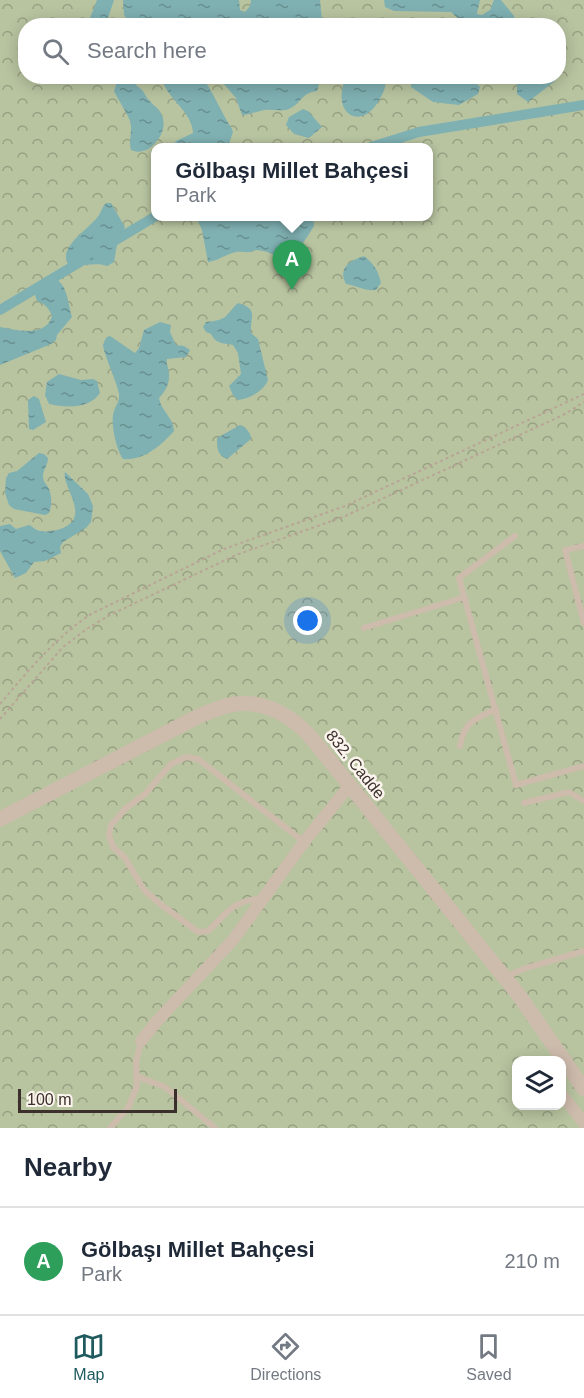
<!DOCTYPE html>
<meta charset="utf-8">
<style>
body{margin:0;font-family:Helvetica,sans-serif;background:#f6f6f7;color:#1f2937}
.controls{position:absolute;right:18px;bottom:18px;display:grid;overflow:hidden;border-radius:12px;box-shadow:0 3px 15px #0003}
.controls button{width:54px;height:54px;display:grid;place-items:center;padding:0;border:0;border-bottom:2px solid #e0e1e3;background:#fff;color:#1f2937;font:30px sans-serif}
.scale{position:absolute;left:18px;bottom:15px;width:159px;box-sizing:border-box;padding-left:6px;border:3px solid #3b302b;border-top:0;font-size:16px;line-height:21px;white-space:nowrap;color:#3b302b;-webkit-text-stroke:4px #fbf5ee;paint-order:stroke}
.you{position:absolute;left:308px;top:621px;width:21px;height:21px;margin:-15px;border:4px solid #fff;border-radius:50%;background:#1a73e8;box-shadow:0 0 0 9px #1a73e833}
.badge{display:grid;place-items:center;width:39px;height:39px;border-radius:50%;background:#1f5a5e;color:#fff;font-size:20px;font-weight:700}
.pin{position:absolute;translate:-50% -50px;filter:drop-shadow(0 2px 3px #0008)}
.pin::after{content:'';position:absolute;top:32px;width:21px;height:18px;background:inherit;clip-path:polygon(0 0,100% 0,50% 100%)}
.popup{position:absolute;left:151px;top:143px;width:282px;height:78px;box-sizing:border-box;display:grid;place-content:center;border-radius:12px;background:#fff;filter:drop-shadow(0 2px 4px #0005);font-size:20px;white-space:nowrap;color:#747a83}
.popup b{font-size:22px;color:#1f2937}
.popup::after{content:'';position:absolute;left:50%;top:100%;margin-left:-12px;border:12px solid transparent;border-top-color:#fff}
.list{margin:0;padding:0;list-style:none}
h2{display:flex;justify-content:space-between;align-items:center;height:78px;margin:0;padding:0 24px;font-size:26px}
h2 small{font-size:20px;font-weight:400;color:#747a83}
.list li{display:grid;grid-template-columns:39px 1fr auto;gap:18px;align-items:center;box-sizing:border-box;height:108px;padding:0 24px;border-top:2px solid #e0e1e3}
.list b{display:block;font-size:22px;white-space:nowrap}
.list p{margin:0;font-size:20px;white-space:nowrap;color:#747a83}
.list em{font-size:20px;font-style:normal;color:#747a83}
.icon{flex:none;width:33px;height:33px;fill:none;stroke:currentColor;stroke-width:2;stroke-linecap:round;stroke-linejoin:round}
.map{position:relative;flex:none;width:584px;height:1128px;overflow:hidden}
.search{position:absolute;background:#fff;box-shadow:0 3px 15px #0003;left:18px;right:18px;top:18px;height:66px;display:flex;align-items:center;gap:15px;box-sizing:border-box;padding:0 21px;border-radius:24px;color:#747a83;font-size:22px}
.sheet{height:186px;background:#fff}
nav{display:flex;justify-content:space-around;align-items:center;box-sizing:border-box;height:84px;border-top:2px solid #e0e1e3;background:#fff;font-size:16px;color:#747a83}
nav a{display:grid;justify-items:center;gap:3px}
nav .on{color:#1f5a5e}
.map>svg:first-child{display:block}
</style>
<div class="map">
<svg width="584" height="1128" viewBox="0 0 584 1128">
<defs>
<pattern id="park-crowns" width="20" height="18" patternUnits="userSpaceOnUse" patternTransform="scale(1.5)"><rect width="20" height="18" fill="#b8c4a0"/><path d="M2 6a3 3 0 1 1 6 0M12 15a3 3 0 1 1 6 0" fill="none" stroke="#97a083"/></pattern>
<pattern id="water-ripples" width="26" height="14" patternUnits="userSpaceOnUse" patternTransform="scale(1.5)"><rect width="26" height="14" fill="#7fb0b2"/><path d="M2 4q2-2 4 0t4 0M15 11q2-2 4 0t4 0" fill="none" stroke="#699091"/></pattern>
</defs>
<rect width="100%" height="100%" fill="#f4ebe1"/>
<!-- park -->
<path fill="url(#park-crowns)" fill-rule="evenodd" d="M0 0H584V1128H0ZM26 26H558V76H26ZM156 148H428V216H156ZM516 1060H562V1106H516Z"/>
<!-- water -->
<g fill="url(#water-ripples)">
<polygon points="97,0 114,0 108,18 100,25 80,25 90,18"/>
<polygon points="123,0 239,0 240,10 245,12 250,6 251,0 320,0 322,20 320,26 236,25 229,20 224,21 223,25 131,25 124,15"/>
<polygon points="384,0 480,0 477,14 482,15 490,10 494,0 501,0 514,16 516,25 465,25 451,12 394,11 385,7"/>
<path d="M122 77 131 78C134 85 138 86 143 91 145 94 146 97 148 99 151 103 155 106 158 109 170 123 161 141 148 149 142 152 138 153 131 150 128 141 133 131 130 121 129 116 117 98 114 91L117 82Z"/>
<path d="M161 77 200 76C208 81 223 116 231 127L233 132 228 147H172L176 141 193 133C193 112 165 97 161 77Z"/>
<path d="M321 77 317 91C301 93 302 103 289 109 282 112 273 109 265 110 257 111 250 115 242 115L236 98 223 83 220 77Z"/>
<path d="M346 77H385C387 85 384 91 380 99 361 133 330 114 346 77Z"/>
<polygon points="411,77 471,77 480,87 478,94 459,105 433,102 411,87"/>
<polygon points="517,77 555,77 555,81 528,102 517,94"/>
<polygon points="303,109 308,111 322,127 309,138 294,134 286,125 289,117"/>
<path d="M106 203H111L125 227 117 245 114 262 107 266C93 261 79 269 67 263 60 244 90 229 99 215 102 210 102 207 106 203Z"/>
<path d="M196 217H313L314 226C307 237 296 259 279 256 271 254 264 250 256 250 249 254 244 251 236 252 226 254 218 261 208 262L202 230Z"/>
<path d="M364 256C374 264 378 270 381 283L376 290C364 291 358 286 346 284 338 268 349 261 364 256Z"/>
<path d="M46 277C68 277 67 301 72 317L57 335 56 340 51 344 0 365V327C16 330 46 338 52 316 49 308 45 304 37 301L35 295 41 281Z"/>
<path d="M238 303C259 309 250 316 251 333L258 339 268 380C264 391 249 399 238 400L233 395 229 386 241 374 238 353 233 345C222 343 216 344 211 334L206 332 203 327 206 322C229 320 224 316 238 303Z"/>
<path d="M160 322 171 325 170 332 176 345 184 346 190 350 186 357 167 359C166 365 169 368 169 374 170 383 165 392 159 398 161 411 174 418 174 431 161 446 143 461 123 459 116 449 110 422 114 411 116 405 120 401 119 394 117 382 103 352 103 345 104 342 105 339 107 337L110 336 135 353 139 348 144 330Z"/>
<path d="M59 374 81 380 93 379 97 381 100 393C89 409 67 408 49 404L45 395 47 382Z"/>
<polygon points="34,396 39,399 46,422 33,430 29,429 28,400"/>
<path d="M240 425C246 427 251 433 251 439L227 459C217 455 217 448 217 438Z"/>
<path d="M39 453 44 454 48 458C48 465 43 470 43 476 43 482 47 484 49 489 52 497 52 506 49 513L45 515 14 509 9 505 5 493 6 478 9 473 17 471Z"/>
<path d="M65 472 88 494 93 506 91 522 86 528 63 542 60 547 61 553 45 561 34 562 26 573 15 578 0 551V526L10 524 16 529 29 525C32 526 34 529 37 530 44 533 58 531 65 527 90 515 61 485 65 472Z"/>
</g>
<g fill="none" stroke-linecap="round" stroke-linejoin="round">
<!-- canal -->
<g stroke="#7fb0b2" stroke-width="10">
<polyline points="368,148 419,132 584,105"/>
<polyline points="111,243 156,216"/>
<polyline points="0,310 85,259"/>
</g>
<!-- path -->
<g stroke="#b9a596" stroke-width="2" stroke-dasharray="3 3" stroke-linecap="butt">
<path d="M0 704C28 671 55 638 91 614L224 549 345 506 584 394"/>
<polyline points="0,719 63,647 88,628 112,614 236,555 343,517 565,414 584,402"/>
</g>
<!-- service -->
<g stroke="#cdbbac" stroke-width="6">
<polyline points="515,536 459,578 516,785 584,766"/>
<polyline points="584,546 565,550 584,623"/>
<polyline points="364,628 465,597"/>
<path d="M460 746C464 721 475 719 496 709"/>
<polyline points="524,803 569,792 584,801"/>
<path d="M260 902 256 899C228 904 227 914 208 931L198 932 159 903 144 890 125 858 113 847 109 835 111 825 125 809 145 794 171 764 186 757 198 759 304 842"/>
<polyline points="505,977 523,969 584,951"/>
<polyline points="136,1076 165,1087 215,1128"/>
<polyline points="110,1128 128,1108 137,1086 136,1062 141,1041"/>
</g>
<!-- minor -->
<g stroke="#cdbbac" stroke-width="12">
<polyline points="141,1041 157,1021 233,940 304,842 350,785"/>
<polyline points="562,1095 584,1123"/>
</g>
<!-- tertiary -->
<path stroke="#cdbbac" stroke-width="15" d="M0 819 199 716C211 711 223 706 235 704 267 700 295 718 314 741L518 994 584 1089"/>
</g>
<g text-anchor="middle" stroke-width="5" stroke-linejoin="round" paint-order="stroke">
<!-- street labels -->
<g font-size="16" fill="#3b302b" stroke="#fbf5ee">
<text transform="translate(356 764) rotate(51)" y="6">832. Cadde</text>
</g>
</g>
</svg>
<div class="controls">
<button><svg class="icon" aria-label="layers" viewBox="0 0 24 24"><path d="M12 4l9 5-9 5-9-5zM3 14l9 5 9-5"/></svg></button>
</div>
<div class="scale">100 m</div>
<div class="you"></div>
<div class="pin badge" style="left:292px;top:290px;background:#2e9e5b">A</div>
<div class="popup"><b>Gölbaşı Millet Bahçesi</b>Park</div>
<div class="search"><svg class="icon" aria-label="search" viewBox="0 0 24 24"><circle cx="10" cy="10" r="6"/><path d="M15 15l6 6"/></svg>Search here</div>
</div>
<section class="sheet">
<h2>Nearby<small></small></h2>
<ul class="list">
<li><span class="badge" style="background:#2e9e5b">A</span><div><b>Gölbaşı Millet Bahçesi</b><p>Park</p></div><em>210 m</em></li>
</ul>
</section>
<nav>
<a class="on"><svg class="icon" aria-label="map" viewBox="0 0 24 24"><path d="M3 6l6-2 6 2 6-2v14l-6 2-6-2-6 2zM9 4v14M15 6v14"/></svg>Map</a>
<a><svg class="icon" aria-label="directions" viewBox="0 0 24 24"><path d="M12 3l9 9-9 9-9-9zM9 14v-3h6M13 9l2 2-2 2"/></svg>Directions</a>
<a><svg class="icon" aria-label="saved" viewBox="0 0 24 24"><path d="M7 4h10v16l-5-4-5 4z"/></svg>Saved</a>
</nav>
